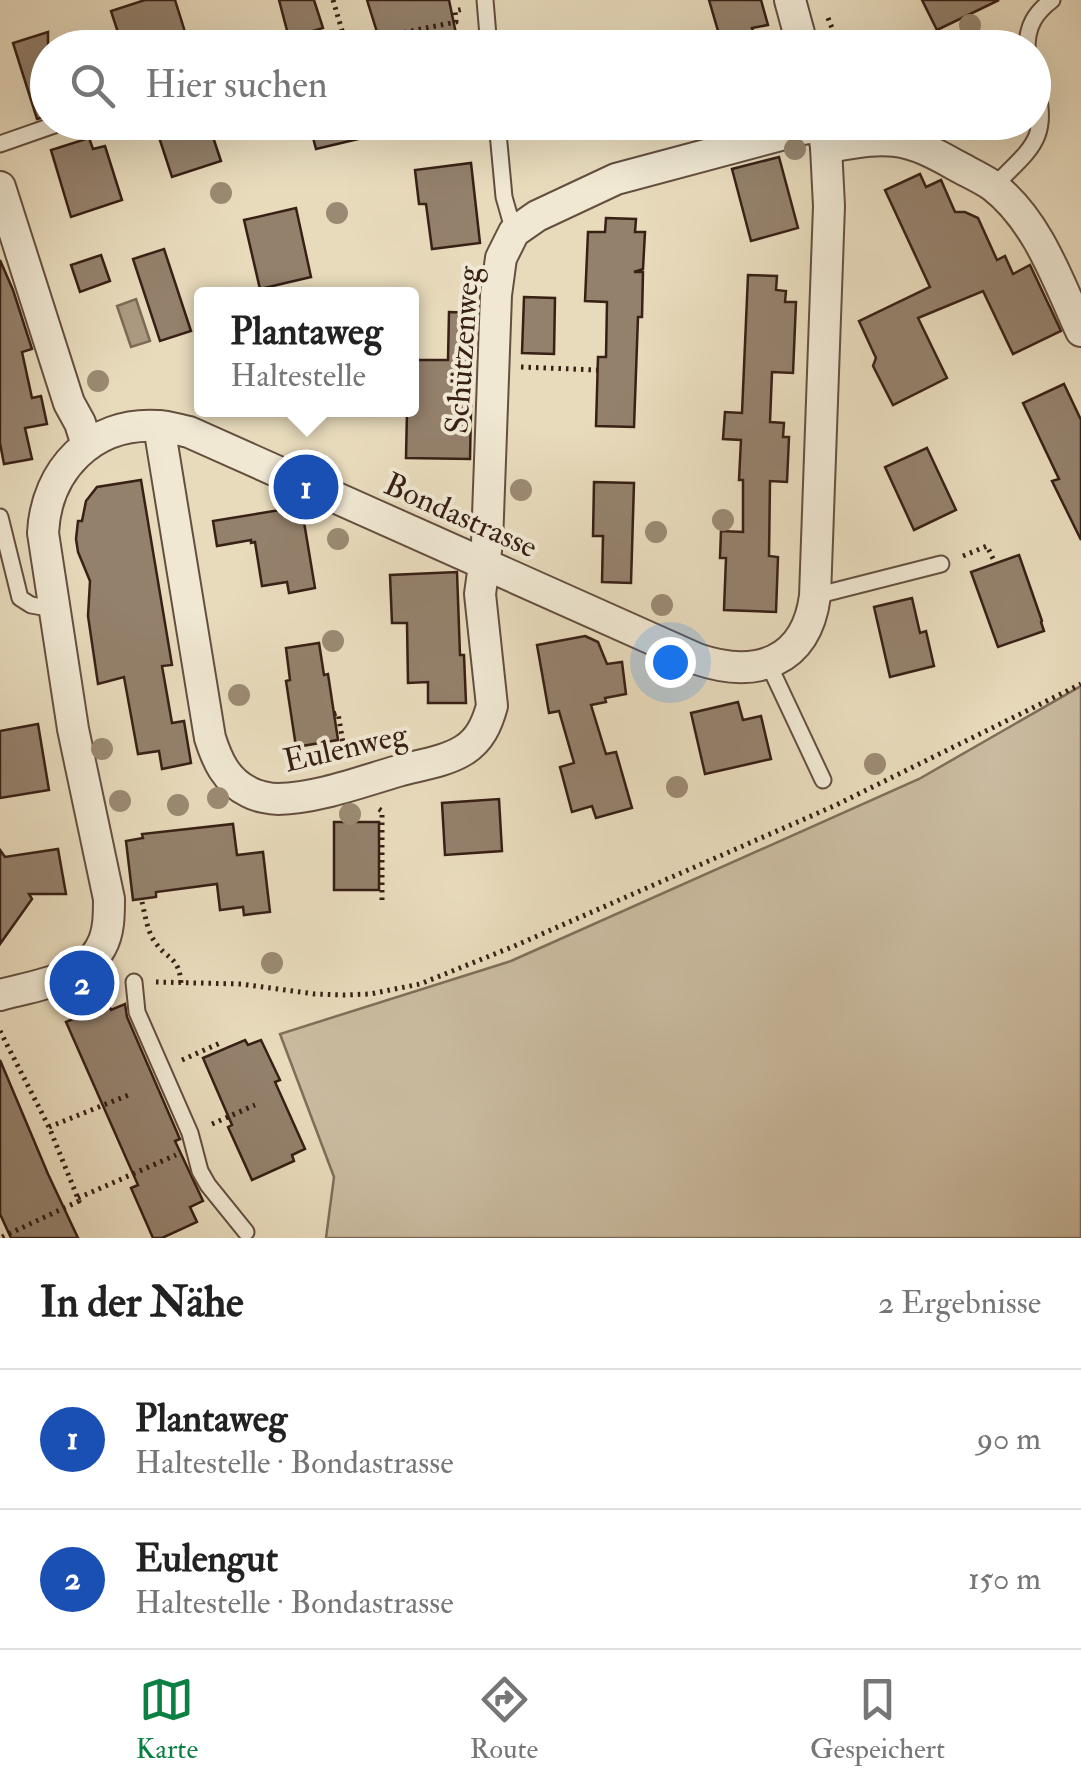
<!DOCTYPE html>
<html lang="de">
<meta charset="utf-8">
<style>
body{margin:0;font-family:"IM FELL Double Pica",serif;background:#f2f2f2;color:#222}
.you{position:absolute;left:670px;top:662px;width:35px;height:35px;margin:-25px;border:8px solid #fff;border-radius:50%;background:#1a73e8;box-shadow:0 0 0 15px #1a73e833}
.badge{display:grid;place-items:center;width:65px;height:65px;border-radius:50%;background:#0b8043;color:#fff;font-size:32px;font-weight:700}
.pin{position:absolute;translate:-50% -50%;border:5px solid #fff;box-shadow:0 2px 10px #0006}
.popup{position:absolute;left:194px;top:287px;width:225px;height:130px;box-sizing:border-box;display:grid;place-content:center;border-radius:10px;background:#fff;filter:drop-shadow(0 2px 8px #0005);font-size:32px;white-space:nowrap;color:#767676}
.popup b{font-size:38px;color:#222}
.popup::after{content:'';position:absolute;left:50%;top:100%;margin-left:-20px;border:20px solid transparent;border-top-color:#fff}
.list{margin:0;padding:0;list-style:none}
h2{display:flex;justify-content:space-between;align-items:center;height:130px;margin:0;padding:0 40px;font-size:42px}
h2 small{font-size:32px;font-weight:400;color:#767676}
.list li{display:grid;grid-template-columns:65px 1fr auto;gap:30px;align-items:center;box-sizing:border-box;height:140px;padding:0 40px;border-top:2px solid #e0e0e0}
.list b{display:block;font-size:38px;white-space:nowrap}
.list p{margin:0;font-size:32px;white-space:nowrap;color:#767676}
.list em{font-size:32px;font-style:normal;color:#767676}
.icon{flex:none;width:55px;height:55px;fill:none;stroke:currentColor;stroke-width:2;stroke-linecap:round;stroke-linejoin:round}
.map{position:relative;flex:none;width:1081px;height:1238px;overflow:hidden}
.search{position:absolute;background:#fff;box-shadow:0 10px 40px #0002;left:30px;right:30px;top:30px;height:110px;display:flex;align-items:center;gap:25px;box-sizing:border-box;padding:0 35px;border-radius:55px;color:#767676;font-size:38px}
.sheet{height:410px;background:#fff}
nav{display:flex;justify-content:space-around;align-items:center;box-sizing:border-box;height:140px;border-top:2px solid #e0e0e0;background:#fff;font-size:28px;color:#767676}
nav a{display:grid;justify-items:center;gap:5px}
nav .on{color:#0b8043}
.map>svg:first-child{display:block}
</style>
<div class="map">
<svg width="1081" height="1238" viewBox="0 0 1081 1238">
<rect width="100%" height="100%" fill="#e8dbbc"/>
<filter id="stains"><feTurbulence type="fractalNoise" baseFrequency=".002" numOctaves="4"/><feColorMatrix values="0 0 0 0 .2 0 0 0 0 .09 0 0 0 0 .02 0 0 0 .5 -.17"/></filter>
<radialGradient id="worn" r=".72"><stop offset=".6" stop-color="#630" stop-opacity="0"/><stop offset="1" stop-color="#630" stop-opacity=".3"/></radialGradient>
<!-- green -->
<polygon fill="#cabba0" stroke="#816e5a" stroke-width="2.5" points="1081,686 1081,1238 326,1238 334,1177 280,1034 511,961 919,779"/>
<!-- water -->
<polygon fill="#ac9b83" stroke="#7e6a57" stroke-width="2.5" points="136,299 150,341 131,347 117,306"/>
<!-- building -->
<g fill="#94816c" stroke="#382015" stroke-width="2.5">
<polygon points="145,0 175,0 190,48 123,48 111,11"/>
<polygon points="279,0 314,0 323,28 289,38"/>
<polygon points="367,0 449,0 459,48 382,48"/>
<polygon points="709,0 761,0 768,25 752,28 758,48 723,48"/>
<polygon points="922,0 999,0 937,30"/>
<polygon points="48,32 48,116 37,119 13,43"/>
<polygon points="154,122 208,122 221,161 172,177"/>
<polygon points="309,122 387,122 388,132 316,149"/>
<polygon points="89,138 93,149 105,146 122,200 71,217 51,150"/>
<polygon points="779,157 798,228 751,241 732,169"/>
<polygon points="471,163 480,243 432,249 426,204 419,204 415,170"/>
<polygon points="920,174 926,187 941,180 955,212 965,212 978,218 997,260 1005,256 1013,274 1030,265 1061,331 1013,354 983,291 918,318 947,378 893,405 873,366 876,358 859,321 930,287 885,190"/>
<polygon points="296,208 311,277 260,289 244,220"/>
<polygon points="606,218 636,219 635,232 645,232 643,269 634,272 643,272 642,317 638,317 634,427 596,426 598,357 606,357 607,302 585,301 588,232 605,232"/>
<polygon points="164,249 191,331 160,341 133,259"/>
<polygon points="101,255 110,281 80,292 71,265"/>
<polygon points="0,260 13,290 32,349 22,352 32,398 41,396 47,424 25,428 32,459 4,464 0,443"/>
<polygon points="748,275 777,276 776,290 786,291 785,302 796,302 793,373 772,372 770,422 784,423 783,437 789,437 787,482 770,481 769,556 778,557 776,612 724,610 726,558 720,558 721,531 743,532 743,480 739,480 741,440 723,439 725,412 742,413"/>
<polygon points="524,297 555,298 554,354 522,353"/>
<polygon points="449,312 473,313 470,459 406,458 407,410 411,410 411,360 448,360"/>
<polygon points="1064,384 1081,420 1081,540 1052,481 1059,479 1023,403"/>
<polygon points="927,448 956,510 914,530 885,467"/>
<polygon points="141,480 172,665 162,666 172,723 184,721 191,763 162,769 159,751 138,754 124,677 98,684 88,616 90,581 78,552 76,539 78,521 82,521 86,501 97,487"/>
<polygon points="594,482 634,483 631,583 602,582 603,536 593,536"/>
<polygon points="292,508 293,518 303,516 315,588 289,593 287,582 262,586 255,542 251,543 251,540 217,546 213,521"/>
<polygon points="1019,555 1042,621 1041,622 1044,631 998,647 971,572"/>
<polygon points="457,572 460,655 464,655 466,703 428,703 428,682 408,683 407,623 392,623 390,575"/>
<polygon points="912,598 920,633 926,631 934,666 890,677 874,607"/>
<polygon points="585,636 598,642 607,664 622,662 626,694 605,698 606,702 591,705 606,754 616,752 632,808 596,818 592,806 572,812 560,767 574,763 559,711 549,713 537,645"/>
<polygon points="319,643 324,675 328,674 338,740 296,747 286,681 290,680 286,648"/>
<polygon points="738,702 743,720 761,716 771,759 705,774 691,713"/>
<polygon points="38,724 49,790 0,798 0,731"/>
<polygon points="499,799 502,851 445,855 442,803"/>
<rect x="334" y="822" width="45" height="68"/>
<polygon points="233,824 237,855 263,852 270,912 244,915 243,907 220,910 217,884 156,892 156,897 133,900 126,841 143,838 142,834"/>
<polygon points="58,849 66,894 29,894 32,899 0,944 0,850 5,857"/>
<polygon points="108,1004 111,1010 125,1004 127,1017 179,1137 180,1139 175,1141 203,1201 190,1207 197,1222 162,1238 153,1238 131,1188 138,1185 66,1022"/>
<polygon points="245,1040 248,1045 261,1040 280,1080 275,1082 305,1149 292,1155 294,1161 252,1180 228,1127 232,1125 203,1058"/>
<polygon points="0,1060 48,1174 78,1238 11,1238 0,1214"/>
</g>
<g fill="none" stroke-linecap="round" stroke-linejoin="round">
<defs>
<g id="service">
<polyline points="485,0 489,48"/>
<path d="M1027 48C1027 26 1035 13 1052 0"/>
<polyline points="497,122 504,197 514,232"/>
<polyline points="0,144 63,122"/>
<path d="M994 186C1036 144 1050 138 1034 76"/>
<polyline points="0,517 20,598 31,605 54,609"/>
<polyline points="815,596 941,564"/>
<polyline points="768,663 823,780"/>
<polyline points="134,982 137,1012 190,1133 200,1171 208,1185 246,1232"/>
</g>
<g id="minor">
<polyline points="790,0 803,48"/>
<path d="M826 147C849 144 872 138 895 141 919 144 939 156 959 167 970 173 983 179 993 186 1038 221 1058 281 1081 331"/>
<polyline points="0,187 69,403 80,423 87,445"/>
<path d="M159 426 210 738C217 760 226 781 249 792 256 796 270 799 278 799 318 798 360 782 398 771 419 765 445 762 464 750 480 740 487 724 492 706L480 594 487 543 496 295 501 258 514 232 537 216 616 179 803 129 822 126"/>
<path d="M0 995C33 986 84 980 101 947 109 933 109 915 109 899L73 729 43 533C46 470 92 422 157 426 168 426 179 430 189 432L697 659C756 679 806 663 815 596L829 206 826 147 822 122"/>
</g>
</defs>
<!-- service casing -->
<use href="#service" stroke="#644f3f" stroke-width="19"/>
<!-- minor casing -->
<use href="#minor" stroke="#644f3f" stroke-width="34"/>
<!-- path -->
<g stroke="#382015" stroke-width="5" stroke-dasharray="2.5 5" stroke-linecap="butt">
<polyline points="333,0 346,44 456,22 455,11 463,9"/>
<polyline points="828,18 840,48"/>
<polyline points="521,367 598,370"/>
<polyline points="963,556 987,546 995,563"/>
<polyline points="334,714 338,713 345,755"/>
<polyline points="379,809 382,811 382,900"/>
<path d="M142 902C145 914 147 931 155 942 167 960 179 956 181 983"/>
<polyline points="156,982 241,984 315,994 343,995 370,994 420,984 512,947 834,806 1081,684"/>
<polyline points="0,1031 49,1127 79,1201 0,1238"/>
<polyline points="182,1060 220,1043"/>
<polyline points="212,1124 255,1105"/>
<polyline points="49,1127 131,1094"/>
<polyline points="78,1198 176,1155"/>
</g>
<!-- service -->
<use href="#service" stroke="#f0e8d3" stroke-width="15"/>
<!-- minor -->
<use href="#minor" stroke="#f0e8d3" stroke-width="30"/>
</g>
<!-- trees -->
<g fill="#9b8a73">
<circle cx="970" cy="25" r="11"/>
<circle cx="795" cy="149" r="11"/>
<circle cx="221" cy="193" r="11"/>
<circle cx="337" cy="213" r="11"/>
<circle cx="98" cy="381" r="11"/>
<circle cx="521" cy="490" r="11"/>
<circle cx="723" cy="520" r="11"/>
<circle cx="656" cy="532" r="11"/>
<circle cx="338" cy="539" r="11"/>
<circle cx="662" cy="605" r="11"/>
<circle cx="333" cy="641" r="11"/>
<circle cx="239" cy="695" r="11"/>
<circle cx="102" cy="749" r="11"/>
<circle cx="875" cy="764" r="11"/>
<circle cx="677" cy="787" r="11"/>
<circle cx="218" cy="798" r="11"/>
<circle cx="120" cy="801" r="11"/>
<circle cx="178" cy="805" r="11"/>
<circle cx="350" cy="814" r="11"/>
<circle cx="272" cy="963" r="11"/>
</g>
<g text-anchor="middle" stroke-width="8" stroke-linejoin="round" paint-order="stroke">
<!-- street labels -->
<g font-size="32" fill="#382015" stroke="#f0e8d3">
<text transform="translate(462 350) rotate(-86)" y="11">Schützenweg</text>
<text transform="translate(461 515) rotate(24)" y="11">Bondastrasse</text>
<text transform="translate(345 747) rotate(-13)" y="11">Eulenweg</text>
</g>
</g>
<rect width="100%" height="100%" filter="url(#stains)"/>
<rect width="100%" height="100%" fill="url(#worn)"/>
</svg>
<div class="you"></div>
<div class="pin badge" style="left:306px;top:487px;background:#1a4fb4">1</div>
<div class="popup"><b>Plantaweg</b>Haltestelle</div>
<div class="pin badge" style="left:82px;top:983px;background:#1a4fb4">2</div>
<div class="search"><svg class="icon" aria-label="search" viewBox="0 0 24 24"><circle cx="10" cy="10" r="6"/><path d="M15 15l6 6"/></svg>Hier suchen</div>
</div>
<section class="sheet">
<h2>In der Nähe<small>2 Ergebnisse</small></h2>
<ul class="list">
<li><span class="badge" style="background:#1a4fb4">1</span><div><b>Plantaweg</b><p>Haltestelle · Bondastrasse</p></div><em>90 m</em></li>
<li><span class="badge" style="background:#1a4fb4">2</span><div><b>Eulengut</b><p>Haltestelle · Bondastrasse</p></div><em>150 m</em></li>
</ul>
</section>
<nav>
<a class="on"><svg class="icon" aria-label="map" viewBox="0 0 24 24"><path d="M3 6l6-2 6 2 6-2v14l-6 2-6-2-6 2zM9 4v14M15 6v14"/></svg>Karte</a>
<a><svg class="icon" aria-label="directions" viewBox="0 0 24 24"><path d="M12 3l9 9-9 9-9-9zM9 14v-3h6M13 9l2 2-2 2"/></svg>Route</a>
<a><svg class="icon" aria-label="saved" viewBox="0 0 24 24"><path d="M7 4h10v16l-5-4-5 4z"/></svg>Gespeichert</a>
</nav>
